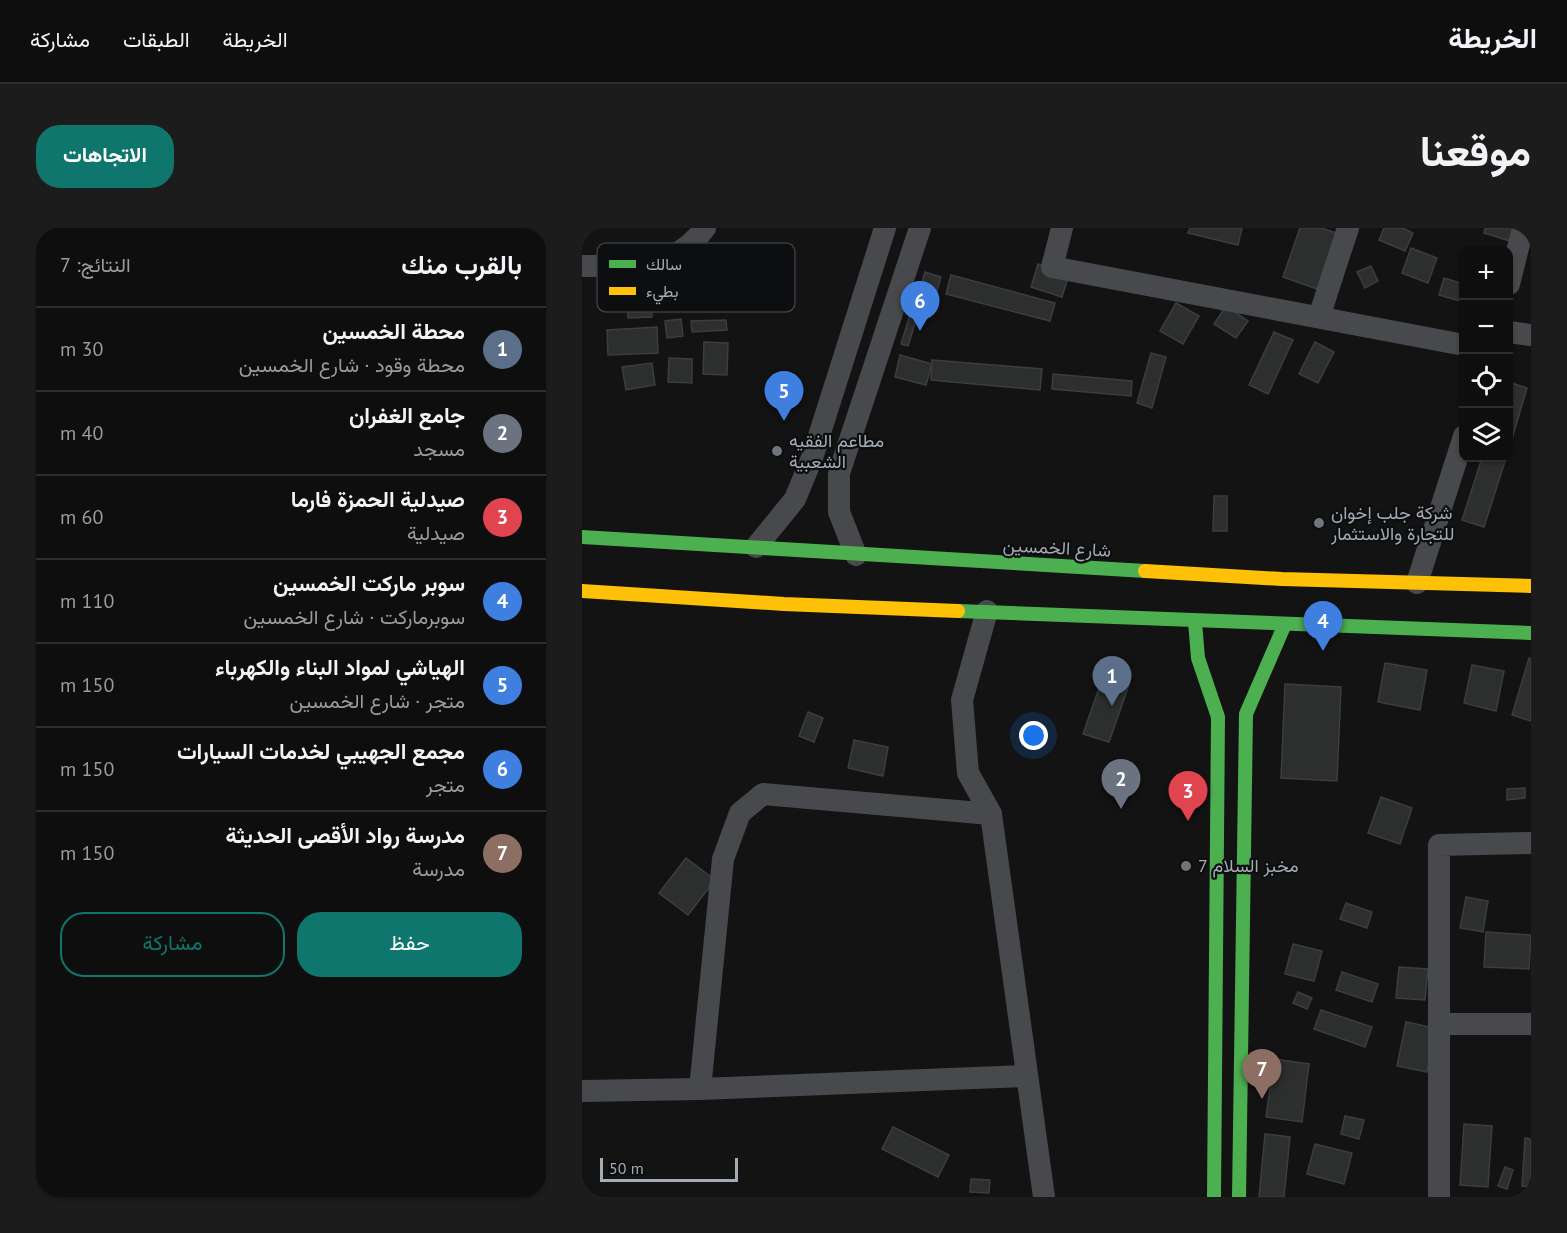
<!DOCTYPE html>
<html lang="ar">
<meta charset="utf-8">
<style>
body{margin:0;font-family:"PT Sans",Vazirmatn,sans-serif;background:#1c1c1c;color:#f1f3f6;direction:rtl}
.controls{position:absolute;right:18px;top:18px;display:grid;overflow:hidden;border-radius:12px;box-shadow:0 2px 4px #0004}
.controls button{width:54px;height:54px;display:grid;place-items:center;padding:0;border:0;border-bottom:2px solid #2e2e2e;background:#0e0e0e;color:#f1f3f6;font:30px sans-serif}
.scale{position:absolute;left:18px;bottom:15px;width:138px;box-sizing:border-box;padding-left:6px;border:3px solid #a4abb4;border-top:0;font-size:16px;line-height:21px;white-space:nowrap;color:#a4abb4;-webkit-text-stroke:4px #0d0e0f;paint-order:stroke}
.you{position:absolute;left:452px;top:508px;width:21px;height:21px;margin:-15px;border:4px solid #fff;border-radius:50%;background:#1a73e8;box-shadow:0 0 0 9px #1a73e833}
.badge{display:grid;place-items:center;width:39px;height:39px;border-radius:50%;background:#0f766e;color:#fff;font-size:20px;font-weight:700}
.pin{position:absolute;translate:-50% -50px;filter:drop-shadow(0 2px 3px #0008)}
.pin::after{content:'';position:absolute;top:32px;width:21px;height:18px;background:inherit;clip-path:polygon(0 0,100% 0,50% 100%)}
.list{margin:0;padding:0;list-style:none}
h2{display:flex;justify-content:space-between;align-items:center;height:78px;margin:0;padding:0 24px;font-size:26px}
h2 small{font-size:20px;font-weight:400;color:#9b9c9e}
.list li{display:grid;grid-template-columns:39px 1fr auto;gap:18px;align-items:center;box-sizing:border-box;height:84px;padding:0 24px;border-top:2px solid #2e2e2e}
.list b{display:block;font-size:22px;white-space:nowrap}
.list p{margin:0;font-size:20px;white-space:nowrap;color:#9b9c9e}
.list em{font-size:20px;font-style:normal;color:#9b9c9e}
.actions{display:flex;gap:12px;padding:18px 24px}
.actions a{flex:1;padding:14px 0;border:2px solid #0f766e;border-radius:24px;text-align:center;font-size:21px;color:#0f766e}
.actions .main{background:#0f766e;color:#fff}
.icon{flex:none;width:33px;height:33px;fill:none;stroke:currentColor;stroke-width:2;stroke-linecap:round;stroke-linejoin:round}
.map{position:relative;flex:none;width:949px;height:969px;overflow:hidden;direction:ltr;border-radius:24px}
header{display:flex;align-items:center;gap:36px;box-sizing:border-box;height:84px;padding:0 30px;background:#0e0e0e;border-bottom:2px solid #2e2e2e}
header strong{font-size:28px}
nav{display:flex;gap:33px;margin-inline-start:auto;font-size:21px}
.intro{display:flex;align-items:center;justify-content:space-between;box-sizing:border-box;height:144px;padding:0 36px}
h1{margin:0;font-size:42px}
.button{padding:15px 27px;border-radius:24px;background:#0f766e;color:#fff;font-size:21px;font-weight:700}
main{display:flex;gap:36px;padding:0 36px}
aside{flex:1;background:#0e0e0e;border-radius:24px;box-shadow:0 2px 4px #0004}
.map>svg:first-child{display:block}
</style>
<header>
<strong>الخريطة</strong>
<nav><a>الخريطة</a><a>الطبقات</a><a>مشاركة</a></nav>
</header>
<div class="intro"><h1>موقعنا</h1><a class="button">الاتجاهات</a></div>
<main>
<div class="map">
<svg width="949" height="969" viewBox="0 0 949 969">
<rect width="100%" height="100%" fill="#131313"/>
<!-- building -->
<g fill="#2d2e2e" stroke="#3b3d3f" stroke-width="1.5">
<polygon points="608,0 660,0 656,17 606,5"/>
<polygon points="718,0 740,0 754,5 735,61 701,49"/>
<polygon points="802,0 821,0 831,5 823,23 797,12"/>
<polygon points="903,0 932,0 928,13 902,5"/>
<polygon points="829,20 855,30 846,55 820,45"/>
<polygon points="456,36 487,46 480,69 449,59"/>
<polygon points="789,38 796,53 783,60 775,44"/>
<polygon points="343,44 359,49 353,69 337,64"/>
<polygon points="369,47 473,75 468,93 364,66"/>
<polygon points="862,50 882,56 878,73 857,67"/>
<polygon points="334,67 341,70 326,118 319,116"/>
<polygon points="45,71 69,71 70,89 46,90"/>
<polygon points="594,75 617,88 601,116 578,103"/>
<polygon points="644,78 666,93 654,110 632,96"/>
<polygon points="99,91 101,108 85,110 83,93"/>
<polygon points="144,92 145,102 110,104 109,93"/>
<polygon points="75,99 76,125 26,127 25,102"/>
<polygon points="692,104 711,112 686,166 667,157"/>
<polygon points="122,114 146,115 145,147 121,146"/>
<polygon points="733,114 752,124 736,155 717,146"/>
<polygon points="569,125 584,129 570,180 555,175"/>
<polygon points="318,127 350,136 344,157 313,149"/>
<polygon points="87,130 110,131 110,155 86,154"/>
<polygon points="350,132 460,141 458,162 349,152"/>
<polygon points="70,135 73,157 44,162 40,139"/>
<polygon points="471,146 550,153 549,168 470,161"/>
<polygon points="927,154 945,160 927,221"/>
<polygon points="900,230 924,230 902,299 880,292"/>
<polygon points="632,268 645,268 645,303 631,303"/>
<polygon points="947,430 949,431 949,493 930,487"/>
<polygon points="803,435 845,442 838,482 796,474"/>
<polygon points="890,437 922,443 914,483 882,475"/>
<polygon points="522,446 548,454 527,514 501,506"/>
<polygon points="703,456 759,459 755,553 699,550"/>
<polygon points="226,484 241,490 232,514 217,508"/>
<polygon points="272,512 306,519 301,548 266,540"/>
<polygon points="943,560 943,570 925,572 925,561"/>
<polygon points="799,569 830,580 818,616 786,605"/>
<polygon points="104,630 133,652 106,687 77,665"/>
<polygon points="884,669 906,673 901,704 878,700"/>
<polygon points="764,675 790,684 785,700 758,691"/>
<polygon points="904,704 949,707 947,741 902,739"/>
<polygon points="711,716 740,723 732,753 703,746"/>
<polygon points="817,739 846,741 843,772 814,770"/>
<polygon points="760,744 796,756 790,774 754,762"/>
<polygon points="716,764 730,770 725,781 711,775"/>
<polygon points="739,782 790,799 783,819 732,801"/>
<polygon points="824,794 853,800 845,844 815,838"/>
<polygon points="692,831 727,836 720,894 684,889"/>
<polygon points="763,888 782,892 777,911 759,906"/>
<polygon points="882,896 910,898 906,959 878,957"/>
<polygon points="311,899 367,927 356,949 300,921"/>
<polygon points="683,906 708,909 702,969 677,969"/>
<polygon points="943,910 949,911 949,959 940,958"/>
<polygon points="733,916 770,925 762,956 725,946"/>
<polygon points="923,939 931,942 925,961 916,958"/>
<polygon points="389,951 408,952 407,965 388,964"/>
</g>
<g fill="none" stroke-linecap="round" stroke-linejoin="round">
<!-- street -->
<g stroke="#47494c" stroke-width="22">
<polyline points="480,0 470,39 882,117"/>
<path d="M0 38C49 37 90 44 123 0"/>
<polyline points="927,56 941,0"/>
<polyline points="737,89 766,0"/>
<polyline points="927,104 949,107"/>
<polyline points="174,319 213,271 230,230 303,0"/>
<polyline points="274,327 257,284 257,245 338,0"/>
<polyline points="835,355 882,208"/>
<polyline points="405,383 380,472 386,545 409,586 462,969"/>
<polyline points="859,796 949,796"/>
<polyline points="118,861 445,848"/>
<polyline points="0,863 118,861 141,631 158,585 181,566 409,586"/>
<polyline points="857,969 857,617 949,615"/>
</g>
<!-- fast -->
<g stroke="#4caf50" stroke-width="14">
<polyline points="0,309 563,343"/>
<polyline points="376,383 949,405"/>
<polyline points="613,394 616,430 636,489 632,969"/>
<polyline points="657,969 664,486 703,396"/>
</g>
<!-- slow -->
<g stroke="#ffc107" stroke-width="14">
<polyline points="563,343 700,351 949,358"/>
<polyline points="0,363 202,376 376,383"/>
</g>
</g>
<!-- markers -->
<g fill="#71767c" stroke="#0d0e0f" stroke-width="2">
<circle cx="195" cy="223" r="6"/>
<circle cx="737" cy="295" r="6"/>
<circle cx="604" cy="638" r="6"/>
</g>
<g text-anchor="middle" stroke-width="4.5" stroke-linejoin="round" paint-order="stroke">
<!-- poi labels -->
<g font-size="18" fill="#a4abb4" stroke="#0d0e0f" text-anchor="start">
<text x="207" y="219">مطاعم الفقيه<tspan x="207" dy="21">الشعبية</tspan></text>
<text x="749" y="291">شركة جلب إخوان<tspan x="749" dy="21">للتجارة والاستثمار</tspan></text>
<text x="616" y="644">مخبز السلام 7</text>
</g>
<!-- street labels -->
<g font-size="18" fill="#a4abb4" stroke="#0d0e0f">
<text transform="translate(475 320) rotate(3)" y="6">شارع الخمسين</text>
</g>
</g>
<!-- legend -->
<rect x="15" y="15" width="198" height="69" rx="9" fill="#0d0e0f" stroke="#3a3d41" stroke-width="1.5"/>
<rect x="27" y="32" width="27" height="8" fill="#4caf50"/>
<rect x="27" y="59" width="27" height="8" fill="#ffc107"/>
<g font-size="16" fill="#a4abb4">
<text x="64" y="42">سالك</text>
<text x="64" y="69">بطيء</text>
</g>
</svg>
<div class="controls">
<button>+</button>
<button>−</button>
<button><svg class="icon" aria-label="locate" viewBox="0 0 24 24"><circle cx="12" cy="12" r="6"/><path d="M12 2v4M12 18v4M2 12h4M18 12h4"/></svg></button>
<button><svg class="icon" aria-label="layers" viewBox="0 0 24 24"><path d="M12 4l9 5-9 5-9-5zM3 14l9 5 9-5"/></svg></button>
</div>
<div class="scale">50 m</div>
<div class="you"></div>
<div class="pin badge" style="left:530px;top:478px;background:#5c6f8a">1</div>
<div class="pin badge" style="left:539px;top:581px;background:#6b7280">2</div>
<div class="pin badge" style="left:606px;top:593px;background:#e0444e">3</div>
<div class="pin badge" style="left:741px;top:423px;background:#3f7fe0">4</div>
<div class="pin badge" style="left:202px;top:193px;background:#3f7fe0">5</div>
<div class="pin badge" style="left:338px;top:103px;background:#3f7fe0">6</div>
<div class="pin badge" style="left:680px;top:871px;background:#8d6e63">7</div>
</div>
<aside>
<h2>بالقرب منك<small>النتائج: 7</small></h2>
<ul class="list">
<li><span class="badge" style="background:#5c6f8a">1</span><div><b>محطة الخمسين</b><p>محطة وقود · شارع الخمسين</p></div><em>30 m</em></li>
<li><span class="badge" style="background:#6b7280">2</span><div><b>جامع الغفران</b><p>مسجد</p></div><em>40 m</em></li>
<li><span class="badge" style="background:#e0444e">3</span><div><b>صيدلية الحمزة فارما</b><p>صيدلية</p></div><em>60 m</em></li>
<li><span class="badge" style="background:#3f7fe0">4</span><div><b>سوبر ماركت الخمسين</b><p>سوبرماركت · شارع الخمسين</p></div><em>110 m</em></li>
<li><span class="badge" style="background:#3f7fe0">5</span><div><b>الهياشي لمواد البناء والكهرباء</b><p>متجر · شارع الخمسين</p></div><em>150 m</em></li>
<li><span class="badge" style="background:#3f7fe0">6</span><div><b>مجمع الجهيبي لخدمات السيارات</b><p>متجر</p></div><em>150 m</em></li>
<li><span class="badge" style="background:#8d6e63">7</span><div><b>مدرسة رواد الأقصى الحديثة</b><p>مدرسة</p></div><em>150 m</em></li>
</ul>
<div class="actions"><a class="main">حفظ</a><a>مشاركة</a></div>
</aside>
</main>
